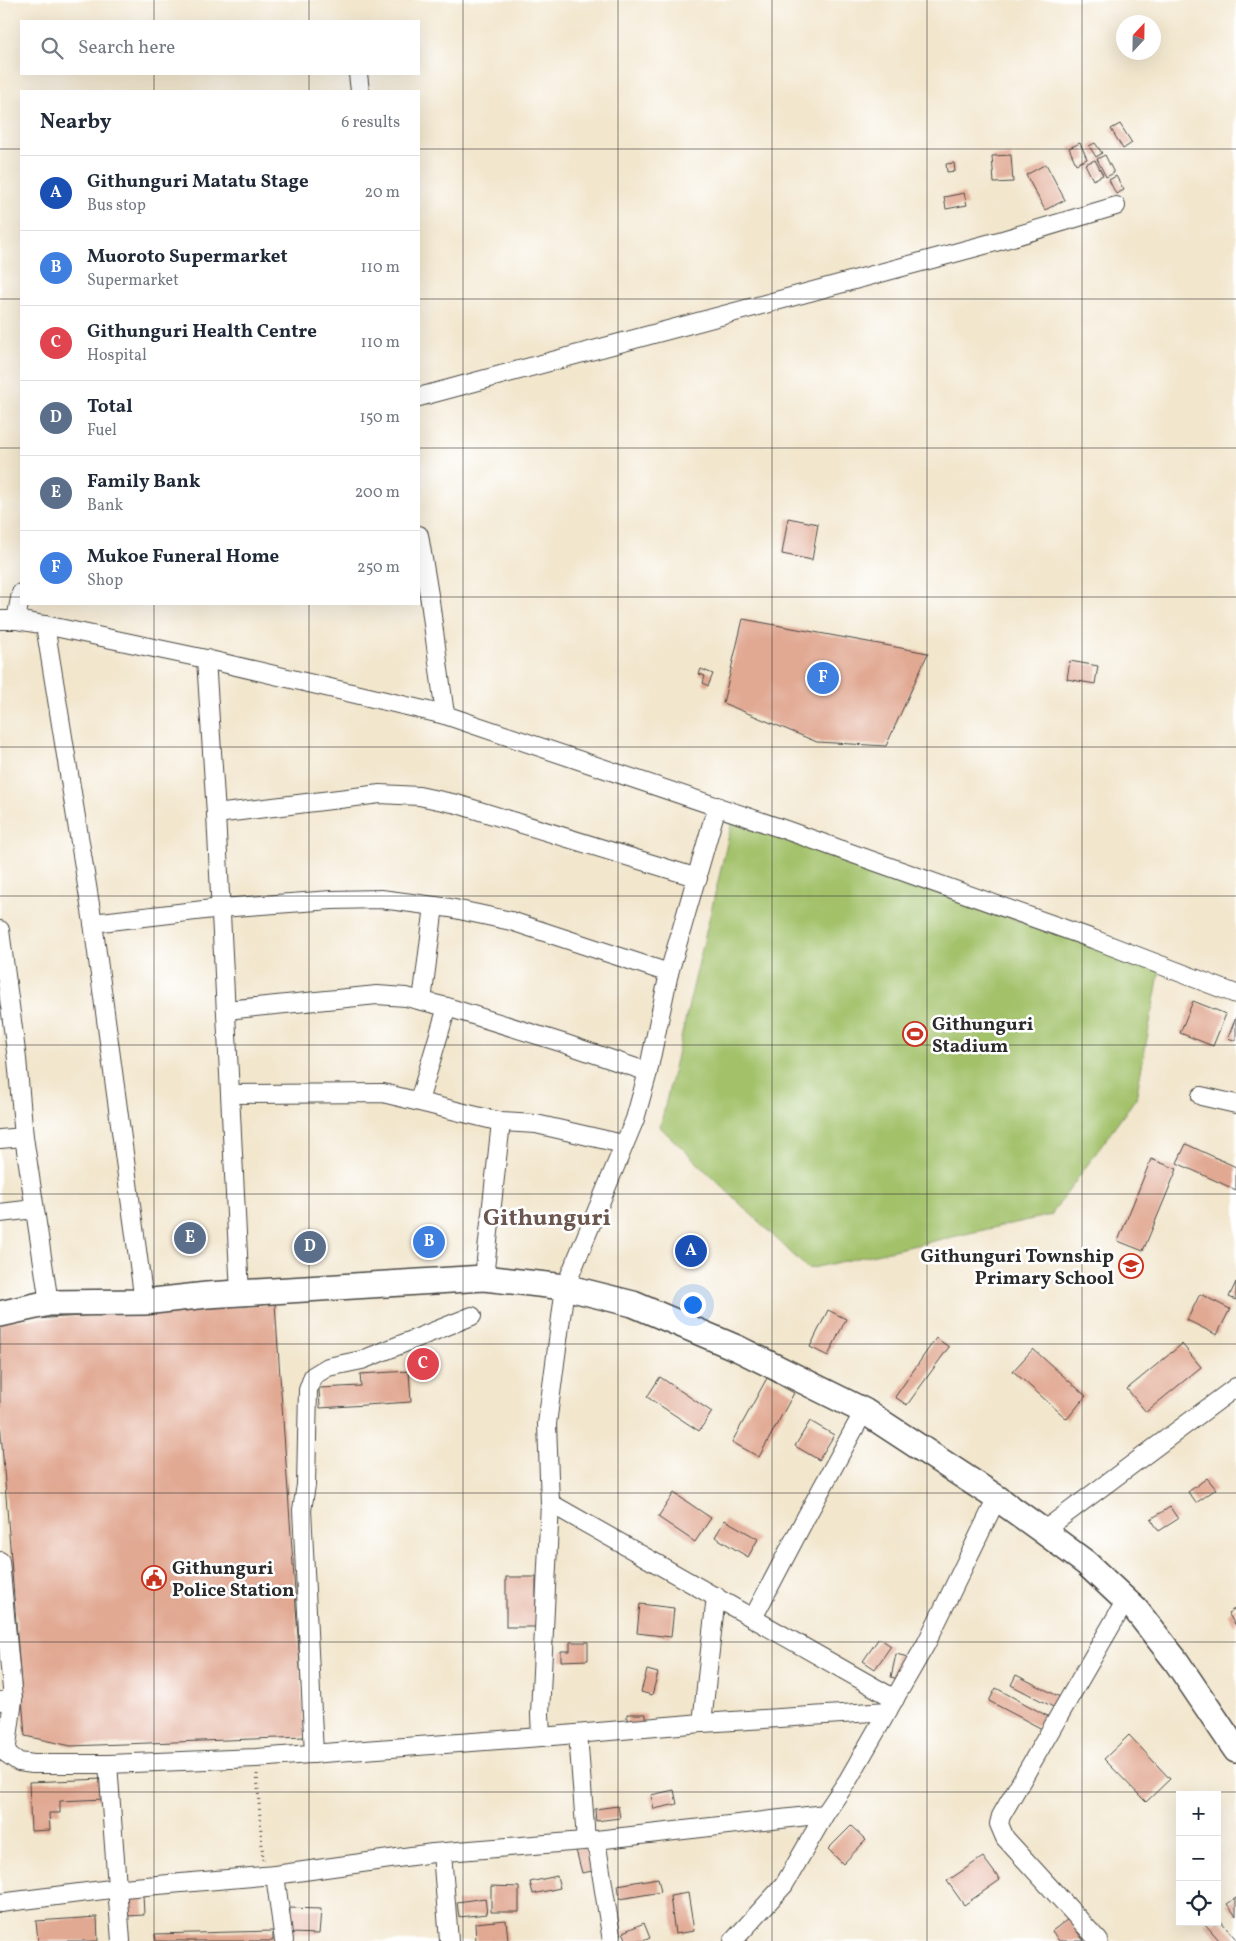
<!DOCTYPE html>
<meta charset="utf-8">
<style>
body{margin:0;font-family:Vollkorn,serif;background:#f2f2f3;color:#1f2937}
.controls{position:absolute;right:15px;bottom:15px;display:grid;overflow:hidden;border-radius:0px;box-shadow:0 5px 20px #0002}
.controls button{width:45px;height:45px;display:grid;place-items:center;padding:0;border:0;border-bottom:1px solid #e0e1e3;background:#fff;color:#1f2937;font:25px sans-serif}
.compass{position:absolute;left:1116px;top:15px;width:45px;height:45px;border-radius:50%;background:#fff;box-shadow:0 5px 20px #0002;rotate:22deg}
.you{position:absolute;left:692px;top:1304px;width:18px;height:18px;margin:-12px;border:4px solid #fff;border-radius:50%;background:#1a73e8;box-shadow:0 0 0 8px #1a73e833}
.badge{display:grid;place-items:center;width:32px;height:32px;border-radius:50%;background:#0f766e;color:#fff;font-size:16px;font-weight:700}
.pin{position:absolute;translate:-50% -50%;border:2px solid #fff;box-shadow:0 1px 5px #0006}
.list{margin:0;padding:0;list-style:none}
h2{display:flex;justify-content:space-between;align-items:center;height:65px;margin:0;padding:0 20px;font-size:21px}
h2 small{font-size:16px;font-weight:400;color:#747a83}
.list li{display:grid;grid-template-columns:32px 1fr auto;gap:15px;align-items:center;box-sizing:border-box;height:75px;padding:0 20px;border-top:1px solid #e0e1e3}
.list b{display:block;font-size:19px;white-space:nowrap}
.list p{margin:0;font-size:16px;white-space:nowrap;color:#747a83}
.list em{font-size:16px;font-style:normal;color:#747a83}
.icon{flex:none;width:28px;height:28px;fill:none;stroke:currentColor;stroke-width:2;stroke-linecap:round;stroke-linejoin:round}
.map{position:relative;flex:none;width:1236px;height:1941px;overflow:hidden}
.search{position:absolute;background:#fff;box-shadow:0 5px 20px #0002;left:20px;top:20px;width:400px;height:55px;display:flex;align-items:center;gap:12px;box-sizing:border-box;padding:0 18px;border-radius:0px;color:#747a83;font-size:19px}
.panel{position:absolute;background:#fff;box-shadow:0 5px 20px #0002;left:20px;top:90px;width:400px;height:515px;border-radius:0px}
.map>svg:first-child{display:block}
</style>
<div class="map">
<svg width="1236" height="1941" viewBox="0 0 1236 1941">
<rect width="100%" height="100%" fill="#fff"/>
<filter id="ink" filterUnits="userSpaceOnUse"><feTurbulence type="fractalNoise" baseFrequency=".02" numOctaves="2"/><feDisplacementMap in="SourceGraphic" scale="10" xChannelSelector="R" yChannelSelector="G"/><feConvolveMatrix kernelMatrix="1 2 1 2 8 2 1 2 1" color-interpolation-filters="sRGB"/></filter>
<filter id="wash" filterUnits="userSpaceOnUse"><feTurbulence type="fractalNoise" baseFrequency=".0096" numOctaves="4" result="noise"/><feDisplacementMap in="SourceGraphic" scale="20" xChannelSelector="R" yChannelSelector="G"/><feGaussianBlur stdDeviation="1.12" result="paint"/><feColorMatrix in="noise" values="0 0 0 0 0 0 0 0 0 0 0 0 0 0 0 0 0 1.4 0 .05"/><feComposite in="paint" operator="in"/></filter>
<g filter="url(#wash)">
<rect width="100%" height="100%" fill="#f2e6cd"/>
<!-- green -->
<polygon fill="#a2c169" stroke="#66764a" points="732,822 1160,969 1136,1098 1051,1215 808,1269 660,1127"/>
<g id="blocks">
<!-- building -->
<g fill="#e1a892">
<polygon points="1120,124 1132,143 1123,149 1111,129"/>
<polygon points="1080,143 1087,159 1076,164 1069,148"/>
<polygon points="1095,143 1102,153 1096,157 1089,146"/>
<polygon points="1011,155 1013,182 994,183 992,156"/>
<polygon points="1105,155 1114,173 1106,177 1097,159"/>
<polygon points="1095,160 1103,175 1093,180 1085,164"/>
<polygon points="954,163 955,171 947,172 946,164"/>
<polygon points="1046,164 1065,200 1045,210 1026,175"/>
<polygon points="1116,176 1124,190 1116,194 1109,180"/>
<polygon points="964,193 967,205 946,209 944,197"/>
<polygon points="788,518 818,524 812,560 782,554"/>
<polygon points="743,619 928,653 886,746 817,742 723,703"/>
<polygon points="1070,661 1098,666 1095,684 1067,679"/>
<polygon points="701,669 713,674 708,686 703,683 705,676 699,674"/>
<polygon points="1193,1001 1226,1014 1213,1046 1180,1033"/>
<polygon points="1236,1017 1236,1041 1228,1038"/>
<polygon points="1186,1144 1236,1167 1236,1190 1177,1163"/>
<polygon points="1151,1159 1177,1169 1143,1251 1118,1241"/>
<polygon points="1236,1282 1236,1300 1229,1297"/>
<polygon points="1200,1294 1230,1309 1217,1335 1187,1320"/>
<polygon points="275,1304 305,1737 71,1746 25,1736 0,1420 0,1321"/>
<polygon points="828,1310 846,1319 828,1356 810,1347"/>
<polygon points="936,1338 949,1347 907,1405 895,1397"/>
<polygon points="1182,1344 1201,1367 1146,1412 1127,1389"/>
<polygon points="1033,1349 1086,1396 1067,1419 1013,1371"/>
<polygon points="409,1371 411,1402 320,1408 319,1388 361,1386 360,1374"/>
<polygon points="660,1377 712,1412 699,1431 647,1397"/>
<polygon points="767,1378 794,1393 759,1457 732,1442"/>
<polygon points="810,1421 834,1435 819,1460 795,1446"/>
<polygon points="1207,1478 1216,1489 1196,1503 1188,1492"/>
<polygon points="674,1493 711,1518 695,1542 658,1517"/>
<polygon points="1170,1507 1178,1519 1159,1531 1151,1519"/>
<polygon points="725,1520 758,1539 748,1557 715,1537"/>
<rect x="506" y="1577" width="30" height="50"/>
<polygon points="640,1604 674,1608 671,1637 637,1633"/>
<polygon points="1236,1608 1236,1626 1228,1613"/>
<polygon points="879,1638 891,1646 875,1669 863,1661"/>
<polygon points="570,1642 588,1642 588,1660 561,1661 561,1651 570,1651"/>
<polygon points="896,1654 908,1657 902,1680 891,1677"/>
<polygon points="647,1670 658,1673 652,1695 641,1692"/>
<polygon points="1016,1675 1062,1698 1057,1709 1011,1685"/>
<polygon points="996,1688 1051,1718 1044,1730 989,1701"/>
<polygon points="627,1714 646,1714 646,1724 627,1725"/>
<polygon points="1129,1735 1170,1779 1146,1802 1104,1759"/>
<polygon points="103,1779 104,1799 60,1801 60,1813 49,1813 50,1830 31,1831 29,1782"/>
<polygon points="674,1790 677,1804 654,1809 651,1795"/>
<polygon points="618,1806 620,1818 596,1821 595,1809"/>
<polygon points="851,1826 866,1840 843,1864 828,1849"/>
<polygon points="592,1846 598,1870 582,1873 576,1850"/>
<polygon points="983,1857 1000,1880 964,1905 947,1881"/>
<polygon points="557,1876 560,1888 533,1894 530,1882"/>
<polygon points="658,1878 661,1892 620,1899 618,1885"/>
<polygon points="491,1886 519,1887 519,1912 491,1912"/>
<polygon points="688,1893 694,1931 675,1934 670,1896"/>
<polygon points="127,1894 143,1894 144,1915 128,1916"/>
<polygon points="485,1898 487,1914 459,1917 457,1902"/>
<polygon points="1236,1898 1236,1916 1227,1904"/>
<polygon points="290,1908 321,1909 319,1934 289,1933"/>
<polygon points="97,1917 98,1941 38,1941 36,1921"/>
<polygon points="1217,1917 1236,1938 1236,1941 1220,1941 1204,1923 1217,1922"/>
<polygon points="1068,1919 1084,1941 1059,1941 1052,1931"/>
<polygon points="506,1920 508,1940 476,1941 475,1923"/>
<polygon points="644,1923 650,1938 643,1941 627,1941 623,1932"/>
<polygon points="273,1931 273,1941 156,1941 155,1934"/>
</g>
</g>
</g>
<g filter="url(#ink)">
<use href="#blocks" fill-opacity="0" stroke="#494743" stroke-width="1"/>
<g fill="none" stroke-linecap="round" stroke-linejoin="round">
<defs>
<g id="street">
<polyline points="358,74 360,91"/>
<polyline points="419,397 999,241 1116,206"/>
<polyline points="419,535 430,601 445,715"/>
<polyline points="0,620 16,620 45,625 206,659 445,715 783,829 1093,939 1236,994"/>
<polyline points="16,620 21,593"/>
<polyline points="45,625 93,923 144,1302"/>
<polyline points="206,659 216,814 240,1294"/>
<polyline points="216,814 380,794 419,796 457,804 698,878"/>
<polyline points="93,923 221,908 332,900 381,899 450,908 511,921 669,973"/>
<polyline points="0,930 17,1059 24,1137 49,1303"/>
<polyline points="422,1001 434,906"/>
<polyline points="226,1010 377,995 406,997 447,1007 563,1043 648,1072"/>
<polyline points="230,1094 383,1093 501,1122 536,1124 623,1144"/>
<polyline points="1201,1096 1236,1104"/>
<polyline points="419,1101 447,1007"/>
<polyline points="0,1139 24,1137"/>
<polyline points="0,1213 34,1209"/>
<polyline points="484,1278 501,1122"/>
<polyline points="550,1503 895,1699"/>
<polyline points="1043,1531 1236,1387"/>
<polyline points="0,1561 13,1700 0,1701"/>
<polyline points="753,1618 805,1519 864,1411"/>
<polyline points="13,1700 6,1753 19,1762 33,1764 108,1764 256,1758 541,1737 540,1714 550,1503 547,1424 565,1287 635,1119 648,1072 669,973 717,806"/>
<polyline points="702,1723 716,1596"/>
<polyline points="578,1734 586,1840"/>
<polyline points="541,1737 702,1723 888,1711"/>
<polyline points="314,1754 302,1510 306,1485 308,1390 313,1376 328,1367 362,1360 472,1316"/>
<polyline points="108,1764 121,1941"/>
<polyline points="596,1840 612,1941"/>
<polyline points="442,1853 449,1941"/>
<polyline points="275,1875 284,1941"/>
<polyline points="0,1903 111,1889 275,1875 433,1853 596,1840 825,1814"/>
<polyline points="733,1941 784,1885 825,1814 848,1780 926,1644 997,1498"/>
<polyline points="1099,1941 1005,1838 999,1824 1001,1816 1126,1600"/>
</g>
<polyline id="secondary" points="0,1314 49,1303 144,1302 207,1295 484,1278 565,1287 633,1304 739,1349 864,1411 997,1498 1043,1531 1086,1563 1136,1610 1176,1661 1236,1750"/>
</defs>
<!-- street casing -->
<use href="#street" stroke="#494743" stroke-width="20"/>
<!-- secondary casing -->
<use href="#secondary" stroke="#494743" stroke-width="28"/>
<!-- path -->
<polyline stroke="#494743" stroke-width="3" stroke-dasharray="1 4" stroke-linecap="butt" points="257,1774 263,1860"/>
<!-- street -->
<use href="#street" stroke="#fff" stroke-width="18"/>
<!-- secondary -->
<use href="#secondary" stroke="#fff" stroke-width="25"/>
</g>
</g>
<!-- grid -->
<path fill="none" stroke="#2b2b2b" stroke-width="1" stroke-opacity="0.55" d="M154 0V21M309 0V21M463 0V1941M618 0V1941M772 0V1941M927 0V1941M1082 0V1941M154 74V91M309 74V91M0 149H21M419 149H1236M0 299H21M419 299H1236M0 448H21M419 448H1236M0 597H21M419 597H1236M154 604V1941M309 604V1941M0 747H1236M0 896H1236M0 1045H1236M0 1194H1236M0 1344H1236M0 1493H1236M0 1642H1236M0 1792H1236"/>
<!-- icons -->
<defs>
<symbol id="stadium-ring" viewBox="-11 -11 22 22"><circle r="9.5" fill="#fff" stroke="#c8321e" stroke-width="1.5"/><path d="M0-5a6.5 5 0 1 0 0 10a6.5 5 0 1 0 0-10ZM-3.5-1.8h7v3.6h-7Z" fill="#c8321e"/></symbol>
<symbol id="school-ring" viewBox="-11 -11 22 22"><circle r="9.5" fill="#fff" stroke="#c8321e" stroke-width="1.5"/><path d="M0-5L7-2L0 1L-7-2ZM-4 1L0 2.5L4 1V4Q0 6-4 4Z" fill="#c8321e"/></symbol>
<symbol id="civic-ring" viewBox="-11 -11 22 22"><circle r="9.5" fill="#fff" stroke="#c8321e" stroke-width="1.5"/><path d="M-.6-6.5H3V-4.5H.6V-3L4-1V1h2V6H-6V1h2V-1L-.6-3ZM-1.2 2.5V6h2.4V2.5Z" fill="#c8321e"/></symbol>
</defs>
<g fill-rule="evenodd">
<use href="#stadium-ring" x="901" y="1020" width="28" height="28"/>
<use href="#school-ring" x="1117" y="1252" width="28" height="28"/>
<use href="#civic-ring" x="140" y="1564" width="28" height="28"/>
</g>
<g text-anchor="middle" stroke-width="5" stroke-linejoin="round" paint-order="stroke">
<!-- poi labels -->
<g font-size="19" font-weight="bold" fill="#2b2b2b" stroke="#fff" text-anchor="start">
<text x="932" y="1030">Githunguri<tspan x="932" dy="22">Stadium</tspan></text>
<text x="1114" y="1262" text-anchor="end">Githunguri Township<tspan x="1114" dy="22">Primary School</tspan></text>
<text x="172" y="1574">Githunguri<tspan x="172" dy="22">Police Station</tspan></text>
</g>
<!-- district labels -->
<g font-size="24" font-weight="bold" fill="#6b574f" stroke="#fff">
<text x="547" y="1225">Githunguri</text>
</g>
</g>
</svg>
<div class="controls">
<button>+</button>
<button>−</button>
<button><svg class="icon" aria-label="locate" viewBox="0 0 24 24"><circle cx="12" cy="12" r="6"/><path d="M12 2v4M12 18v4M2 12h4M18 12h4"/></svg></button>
</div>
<svg class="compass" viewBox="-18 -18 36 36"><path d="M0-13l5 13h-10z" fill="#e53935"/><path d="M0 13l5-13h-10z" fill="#747a83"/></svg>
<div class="you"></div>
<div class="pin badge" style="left:691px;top:1251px;background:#1a4fb4">A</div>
<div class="pin badge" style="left:429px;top:1242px;background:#3f7fe0">B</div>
<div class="pin badge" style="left:423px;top:1364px;background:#e0444e">C</div>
<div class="pin badge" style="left:310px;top:1247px;background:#5c6f8a">D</div>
<div class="pin badge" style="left:190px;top:1238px;background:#5c6f8a">E</div>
<div class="pin badge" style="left:823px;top:678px;background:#3f7fe0">F</div>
<div class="search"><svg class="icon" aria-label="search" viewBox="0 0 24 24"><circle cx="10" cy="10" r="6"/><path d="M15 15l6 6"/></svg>Search here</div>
<section class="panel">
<h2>Nearby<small>6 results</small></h2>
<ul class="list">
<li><span class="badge" style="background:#1a4fb4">A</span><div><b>Githunguri Matatu Stage</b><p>Bus stop</p></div><em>20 m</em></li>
<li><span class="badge" style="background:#3f7fe0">B</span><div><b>Muoroto Supermarket</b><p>Supermarket</p></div><em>110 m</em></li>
<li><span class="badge" style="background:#e0444e">C</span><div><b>Githunguri Health Centre</b><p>Hospital</p></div><em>110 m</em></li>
<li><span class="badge" style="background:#5c6f8a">D</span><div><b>Total</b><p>Fuel</p></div><em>150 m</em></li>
<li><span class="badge" style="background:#5c6f8a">E</span><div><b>Family Bank</b><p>Bank</p></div><em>200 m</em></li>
<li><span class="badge" style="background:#3f7fe0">F</span><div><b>Mukoe Funeral Home</b><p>Shop</p></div><em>250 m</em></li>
</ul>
</section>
</div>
